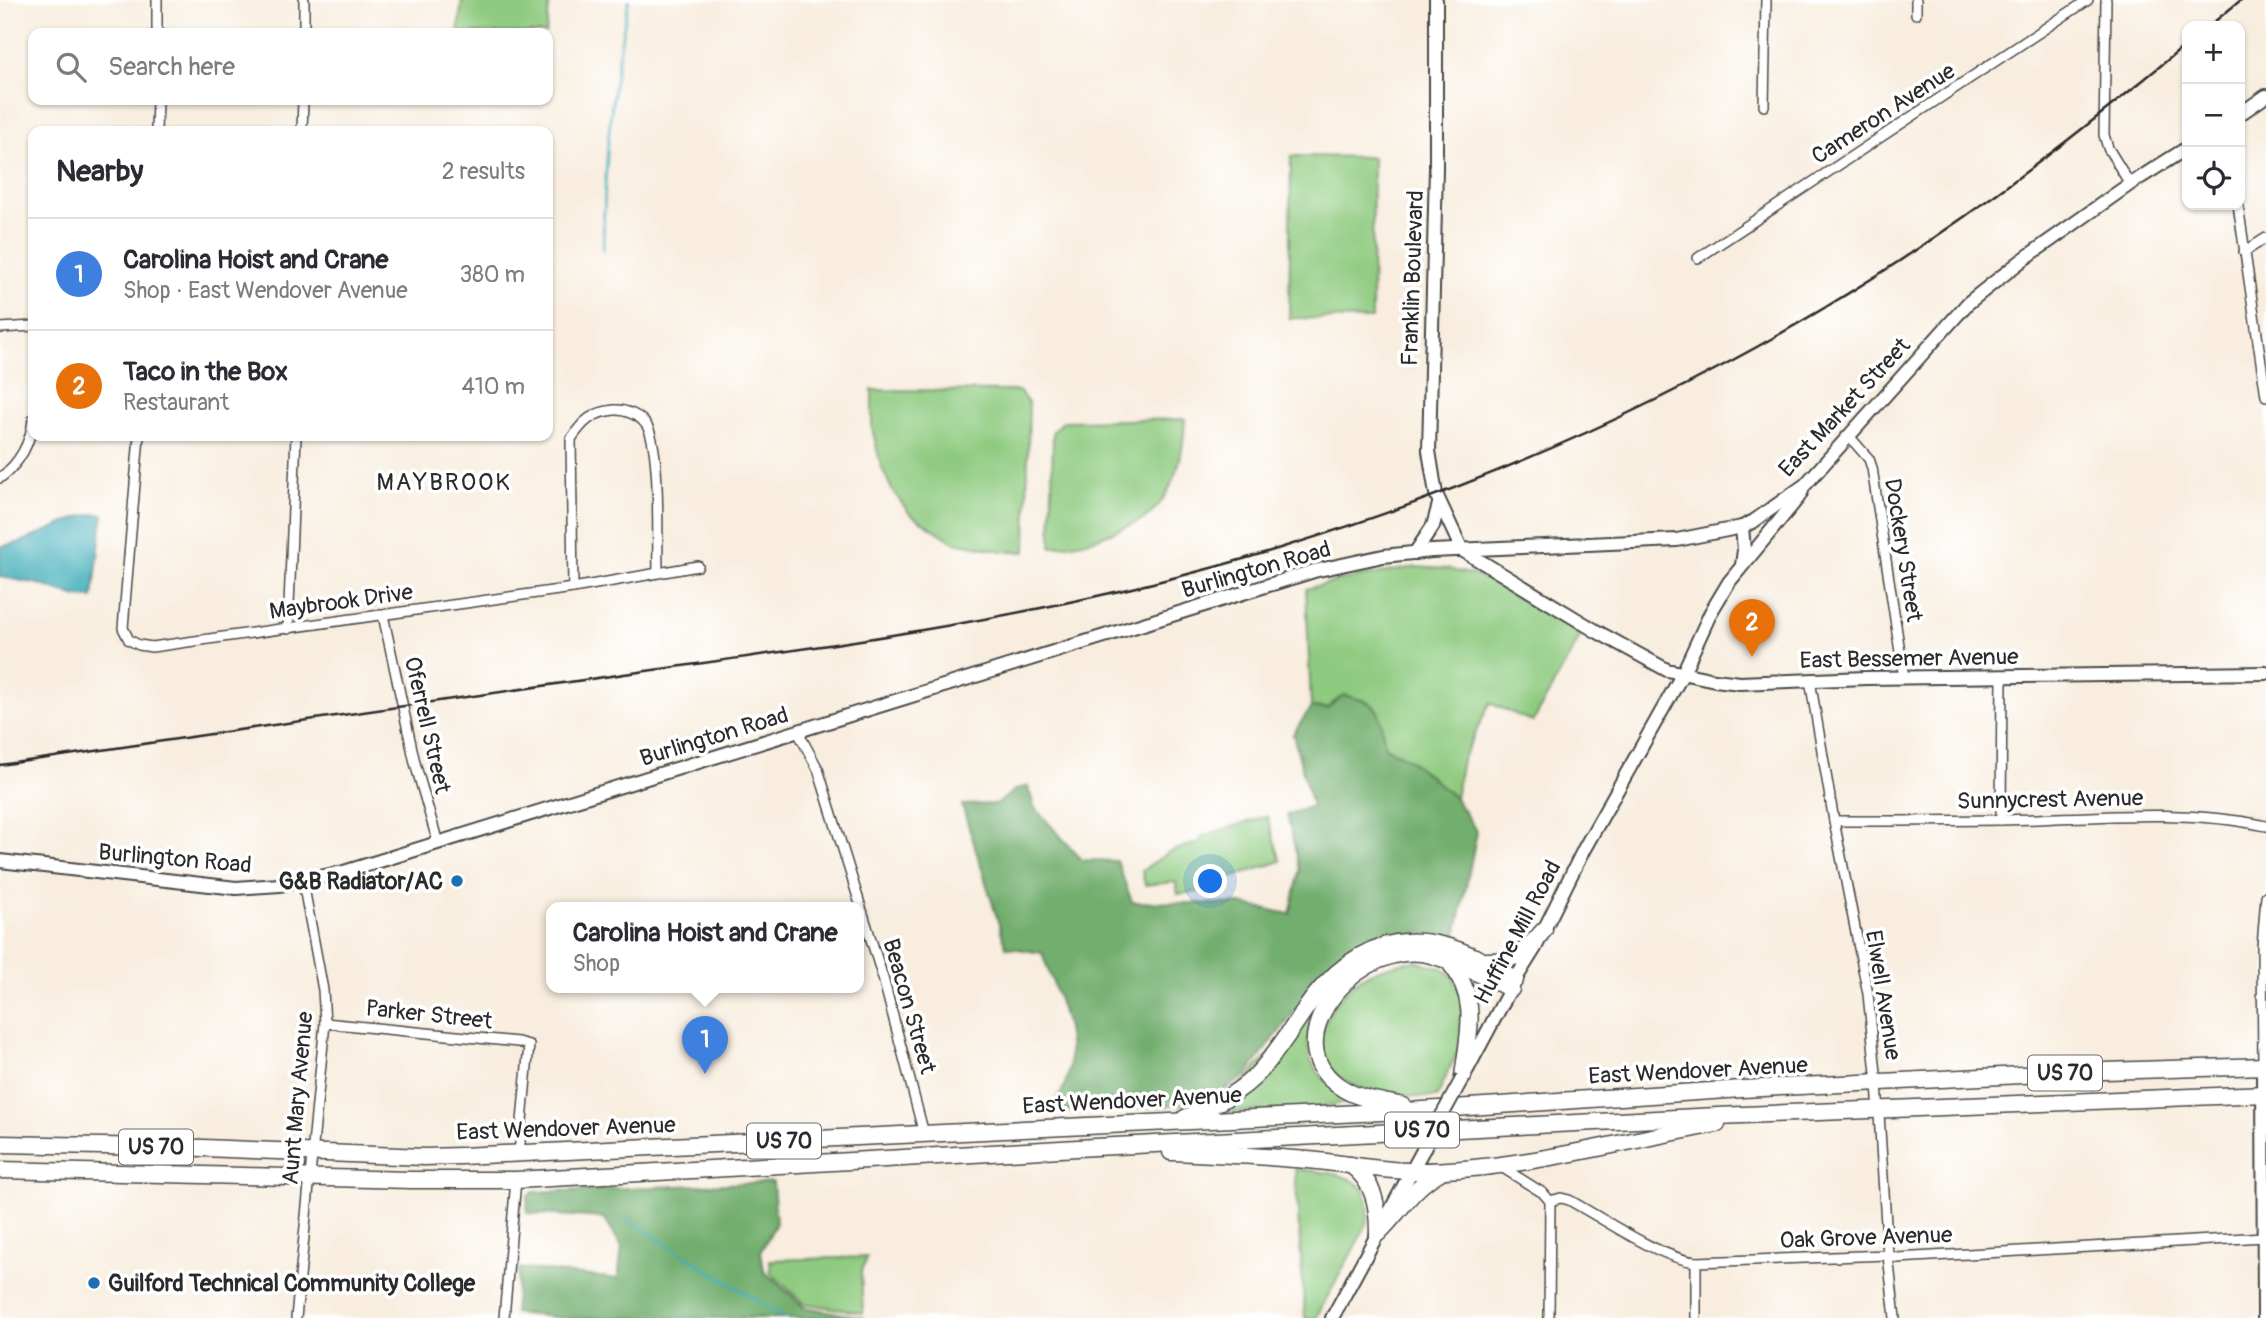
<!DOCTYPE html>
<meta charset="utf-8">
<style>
body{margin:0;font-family:Pangolin,sans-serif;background:#f2f2f3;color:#2b2b33}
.controls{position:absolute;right:21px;top:21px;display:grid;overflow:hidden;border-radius:14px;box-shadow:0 2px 5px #0004}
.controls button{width:63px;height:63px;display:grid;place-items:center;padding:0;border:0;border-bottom:2px solid #e1e1e2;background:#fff;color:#2b2b33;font:35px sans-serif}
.you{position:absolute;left:1211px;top:882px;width:24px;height:24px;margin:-18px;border:5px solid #fff;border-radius:50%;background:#1a73e8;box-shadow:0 0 0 10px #1a73e833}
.badge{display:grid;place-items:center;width:46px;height:46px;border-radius:50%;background:#ea580c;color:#fff;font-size:23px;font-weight:700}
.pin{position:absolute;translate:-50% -58px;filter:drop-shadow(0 2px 4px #0008)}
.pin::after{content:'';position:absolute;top:37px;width:24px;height:21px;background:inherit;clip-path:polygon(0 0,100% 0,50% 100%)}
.popup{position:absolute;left:546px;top:902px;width:318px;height:91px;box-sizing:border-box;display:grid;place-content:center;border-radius:14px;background:#fff;filter:drop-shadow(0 2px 5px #0005);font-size:23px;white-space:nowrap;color:#7c7c81}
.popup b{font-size:26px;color:#2b2b33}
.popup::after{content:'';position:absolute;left:50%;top:100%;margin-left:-14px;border:14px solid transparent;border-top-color:#fff}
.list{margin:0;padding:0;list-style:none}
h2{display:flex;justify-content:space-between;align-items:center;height:91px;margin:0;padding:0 28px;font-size:30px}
h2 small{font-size:23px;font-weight:400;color:#7c7c81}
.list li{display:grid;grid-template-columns:46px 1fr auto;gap:21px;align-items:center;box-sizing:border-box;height:112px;padding:0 28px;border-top:2px solid #e1e1e2}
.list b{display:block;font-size:26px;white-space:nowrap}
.list p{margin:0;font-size:23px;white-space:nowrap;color:#7c7c81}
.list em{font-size:23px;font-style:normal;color:#7c7c81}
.icon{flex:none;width:38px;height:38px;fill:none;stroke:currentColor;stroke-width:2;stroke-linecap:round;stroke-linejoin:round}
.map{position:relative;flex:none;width:2266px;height:1318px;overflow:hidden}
.search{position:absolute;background:#fff;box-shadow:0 2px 5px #0004;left:28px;top:28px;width:525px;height:77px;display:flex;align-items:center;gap:18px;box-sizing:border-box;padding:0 24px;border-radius:14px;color:#7c7c81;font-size:26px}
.panel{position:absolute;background:#fff;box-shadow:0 2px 5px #0004;left:28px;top:126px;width:525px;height:315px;border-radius:14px}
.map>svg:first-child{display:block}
</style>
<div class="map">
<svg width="2266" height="1318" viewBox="0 0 2266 1318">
<rect width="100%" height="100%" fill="#fff"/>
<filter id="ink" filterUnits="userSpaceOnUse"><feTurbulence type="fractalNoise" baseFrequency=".0143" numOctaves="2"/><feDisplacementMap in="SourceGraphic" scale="14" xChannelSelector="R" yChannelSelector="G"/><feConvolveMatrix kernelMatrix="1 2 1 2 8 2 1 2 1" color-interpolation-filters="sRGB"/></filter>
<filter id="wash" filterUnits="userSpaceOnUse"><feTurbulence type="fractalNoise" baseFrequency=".00686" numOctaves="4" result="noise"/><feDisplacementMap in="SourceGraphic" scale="28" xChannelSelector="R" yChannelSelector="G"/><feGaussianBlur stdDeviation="1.57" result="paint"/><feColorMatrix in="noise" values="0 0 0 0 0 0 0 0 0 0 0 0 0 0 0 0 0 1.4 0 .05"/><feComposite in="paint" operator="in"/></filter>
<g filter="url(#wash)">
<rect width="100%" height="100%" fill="#f8edde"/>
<!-- green -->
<g fill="#8eca7f" stroke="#5c7a55" stroke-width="2">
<polygon points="462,0 550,0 546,33 458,33"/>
<polygon points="1291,156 1373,157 1372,319 1289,318"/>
<polygon points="872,390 1019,391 1029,404 1026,552 1002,551 954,542 910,514 892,490 881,466 872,428"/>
<path d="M1185 419C1184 454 1175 495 1145 518 1140 522 1132 524 1125 527 1098 539 1081 544 1051 547L1053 431 1064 421Z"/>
<polygon points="1416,567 1448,569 1481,577 1581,635 1533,722 1490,703 1462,760 1455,798 1410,760 1385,747 1378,711 1311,707 1306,589 1340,580"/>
<polygon points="1267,816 1281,861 1215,883 1215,890 1178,894 1176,882 1145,885 1142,871 1169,852 1200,842 1202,836"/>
<path d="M1415 961 1443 968 1452 976 1463 998 1462 1034 1458 1050 1437 1097C1405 1097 1358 1097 1334 1072 1302 1040 1337 991 1368 974 1383 966 1398 963 1415 961Z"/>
<path d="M1314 1008 1317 1009C1298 1054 1310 1070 1346 1097V1103L1305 1109 1218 1113V1108Z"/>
<path d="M1295 1169C1331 1173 1380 1172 1366 1226L1316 1318H1305Z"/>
<polygon points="867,1257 861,1273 863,1313 803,1303 771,1273 770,1260"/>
</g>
<!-- forest -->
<g fill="#72ae6e" stroke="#4e6c4c" stroke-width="2">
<path d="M1343 695C1384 704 1378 708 1385 747L1410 760 1455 798 1477 832 1455 941 1438 935 1416 933 1393 936 1369 943 1348 953 1324 973 1246 1075 1225 1090 1203 1102 1174 1106 1049 1112C1054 1103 1062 1094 1065 1084 1080 1041 1056 993 1042 953L1006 947 962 805 997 804 1015 790 1028 786 1034 807 1082 860 1117 861 1132 902 1240 904 1290 914 1300 870 1287 815 1312 806 1293 734 1311 707 1326 709Z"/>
<polygon points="773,1182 776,1223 761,1251 764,1271 804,1307 865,1318 562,1318 514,1313 519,1268 618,1279 622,1247 604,1218 527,1213 528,1196 533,1192"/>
</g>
<!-- water -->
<polygon fill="#3cacb8" stroke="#346c72" stroke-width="2" points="94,514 103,515 93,598 77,597 39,584 0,577 0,547 21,542 79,517"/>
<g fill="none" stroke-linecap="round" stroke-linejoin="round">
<!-- stream -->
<g stroke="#3cacb8" stroke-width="2.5">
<path d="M603 251C604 166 611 83 629 0"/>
<polyline points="627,1219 785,1318"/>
</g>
</g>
</g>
<g filter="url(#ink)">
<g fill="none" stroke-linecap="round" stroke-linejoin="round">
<defs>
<g id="street">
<polyline points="1916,0 1916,14"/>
<polyline points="2106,0 2104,135 2108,148 2130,184"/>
<polyline points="157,33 157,0"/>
<polyline points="304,33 304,0"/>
<polyline points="1764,106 1766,0"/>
<polyline points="156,131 157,100"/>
<polyline points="302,131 303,100"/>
<polyline points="2238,205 2266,396"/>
<polyline points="2244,252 2266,238"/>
<polyline points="1698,258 2088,0"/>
<polyline points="0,328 33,326"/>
<polyline points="1848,435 1869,459 1872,468 1904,678"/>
<polyline points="139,436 123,628 129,640 139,645 152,647 573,588 698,566"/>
<path d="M0 478C19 464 31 443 33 419"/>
<path d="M573 588 571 439C583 421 593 412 614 410 625 409 641 416 647 426 661 448 657 542 658 572"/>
<polyline points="383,615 415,763 438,843"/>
<polyline points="288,629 296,436"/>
<polyline points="1810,680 1834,821 1868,994 1877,1083 1888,1255 1895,1318"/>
<polyline points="798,732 818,769 883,978 924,1134"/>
<polyline points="2001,820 2002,677"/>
<path d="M1834 821C1902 821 1969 821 2037 819 2113 816 2191 810 2266 826"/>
<polyline points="325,1023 518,1042 529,1045 519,1154"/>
<polyline points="2263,1067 2262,947 2266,896"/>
<path d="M1503 1168 1543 1193 1550 1201 1561 1198 1569 1200C1602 1218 1660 1258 1696 1262L1888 1255 1897 1258 2264 1237"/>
<polyline points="1696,1262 1696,1318"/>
<polyline points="296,1318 325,1023 323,990 303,882"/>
<polyline points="504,1318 516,1180"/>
<polyline points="1549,1318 1550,1201"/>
</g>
<g id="secondary">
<polyline points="1436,0 1436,168 1429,451 1436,494 1462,550"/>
<polyline points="2240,114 2266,96"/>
<polyline points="1462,550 1596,631 1667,670 1715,680 1740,683 1866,678 2266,673"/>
<polyline points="1415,553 1433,526 1439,504"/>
<polyline points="1742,565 1744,550 1742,527"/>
<polyline points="0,861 236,888 280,885 344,872 1314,571 1383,556 1432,551 1677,540 1742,527 1754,521 1805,485 1968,303 2021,261 2130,184 2187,148"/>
<polyline points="2263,1067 2264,1318"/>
<polyline points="1467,1070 1515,980 1535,948 1584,849 1682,675 1711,612 1729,582 1798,498 1802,491"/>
<polyline points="1332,1318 1423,1150"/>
</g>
<g id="highway">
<path d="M1487 961C1517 962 1525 951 1544 930"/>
<path d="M1450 963C1480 1000 1468 1034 1463 1077"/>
<path d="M1403 1106C1387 1102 1366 1100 1351 1093 1265 1052 1350 944 1422 953 1443 956 1491 979 1511 989"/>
<path d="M1185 1118C1212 1106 1241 1093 1261 1070 1281 1047 1296 1021 1314 997 1374 922 1441 930 1515 980"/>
<polyline points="0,1144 204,1148 424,1157 461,1156 1423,1110 1742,1089 2104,1071 2266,1066"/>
<path d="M1171 1152C1216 1154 1262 1156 1308 1160 1343 1163 1379 1171 1414 1171 1517 1171 1617 1142 1717 1124"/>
<path d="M1351 1165C1374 1182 1378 1205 1378 1233"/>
<polyline points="0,1170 411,1180 516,1180 1095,1147 1717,1116 2266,1094"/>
<path d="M1378 1233C1402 1210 1410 1189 1440 1172"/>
</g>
</defs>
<!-- street casing -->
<use href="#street" stroke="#4a4846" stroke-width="12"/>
<!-- secondary casing -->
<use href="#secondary" stroke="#4a4846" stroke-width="16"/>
<!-- highway casing -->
<use href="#highway" stroke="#4a4846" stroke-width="19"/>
<!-- street -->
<use href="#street" stroke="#fff" stroke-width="9"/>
<!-- secondary -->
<use href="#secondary" stroke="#fff" stroke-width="12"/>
<!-- highway -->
<use href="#highway" stroke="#fff" stroke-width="16"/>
<!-- rail -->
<g stroke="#2b2b2b" stroke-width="2.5">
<polyline points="2209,26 2241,0"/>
<path d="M0 765C206 735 412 704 618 675 840 644 1062 615 1277 549 1486 485 1691 394 1876 276 1985 207 2087 127 2187 44"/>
</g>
<defs>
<polyline id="secondary-bridge" points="1423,1150 1463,1077"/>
</defs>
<!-- secondary-bridge casing -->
<use href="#secondary-bridge" stroke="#4a4846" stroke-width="16" stroke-linecap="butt"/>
<!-- secondary-bridge -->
<use href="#secondary-bridge" stroke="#fff" stroke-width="12"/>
</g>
</g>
<!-- markers -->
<g fill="#1f6fb2" stroke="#fff" stroke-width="2.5">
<circle cx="457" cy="881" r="7"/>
<circle cx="94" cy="1283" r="7"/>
</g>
<g text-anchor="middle" stroke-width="7" stroke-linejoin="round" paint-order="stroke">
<!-- shield labels -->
<g fill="#fff" stroke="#6b6b6b" stroke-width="2">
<rect x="2028" y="1055.5" width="74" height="35" rx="5"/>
<rect x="1385" y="1112.5" width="74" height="35" rx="5"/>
<rect x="747" y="1123.5" width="74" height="35" rx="5"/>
<rect x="119" y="1129.5" width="74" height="35" rx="5"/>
</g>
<g font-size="21" font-weight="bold" fill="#2b2b2b">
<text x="2065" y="1080">US 70</text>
<text x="1422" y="1137">US 70</text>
<text x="784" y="1148">US 70</text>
<text x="156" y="1154">US 70</text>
</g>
<!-- street labels -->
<g font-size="23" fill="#2b2b2b" stroke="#fff">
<text transform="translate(1883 113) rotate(-33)" y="8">Cameron Avenue</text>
<text transform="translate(1412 278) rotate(-88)" y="8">Franklin Boulevard</text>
<text transform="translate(1844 407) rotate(-47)" y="8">East Market Street</text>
<text transform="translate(1904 550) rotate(81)" y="8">Dockery Street</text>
<text transform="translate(1256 569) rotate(-16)" y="8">Burlington Road</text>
<text transform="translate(341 601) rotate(-8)" y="8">Maybrook Drive</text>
<text transform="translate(1909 658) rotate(-1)" y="8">East Bessemer Avenue</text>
<text transform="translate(428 725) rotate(77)" y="8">Oferrell Street</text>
<text transform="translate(714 736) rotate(-17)" y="8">Burlington Road</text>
<text transform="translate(2050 799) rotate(-1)" y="8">Sunnycrest Avenue</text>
<text transform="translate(175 858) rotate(5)" y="8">Burlington Road</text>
<text transform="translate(1517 932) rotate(-62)" y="8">Huffine Mill Road</text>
<text transform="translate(1884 995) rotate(81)" y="8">Elwell Avenue</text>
<text transform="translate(910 1006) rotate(74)" y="8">Beacon Street</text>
<text transform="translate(429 1014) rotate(6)" y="8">Parker Street</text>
<text transform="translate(1698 1070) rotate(-3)" y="8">East Wendover Avenue</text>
<text transform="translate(297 1098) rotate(-85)" y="8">Aunt Mary Avenue</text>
<text transform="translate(1132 1100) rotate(-3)" y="8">East Wendover Avenue</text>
<text transform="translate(566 1128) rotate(-2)" y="8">East Wendover Avenue</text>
<text transform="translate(1866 1237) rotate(-2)" y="8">Oak Grove Avenue</text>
</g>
<!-- poi labels -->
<g font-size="23" font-weight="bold" fill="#2b2b2b" stroke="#fff" text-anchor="end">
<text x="443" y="889">G&amp;B Radiator/AC</text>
<text x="108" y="1291" text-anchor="start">Guilford Technical Community College</text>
</g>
<!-- neighbourhood labels -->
<g font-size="24" letter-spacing="2" fill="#2b2b2b" stroke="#fff">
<text x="444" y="490">MAYBROOK</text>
</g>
</g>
</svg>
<div class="controls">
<button>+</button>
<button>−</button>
<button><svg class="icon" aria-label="locate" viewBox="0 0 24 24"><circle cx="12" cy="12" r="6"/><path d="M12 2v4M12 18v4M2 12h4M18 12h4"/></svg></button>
</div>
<div class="you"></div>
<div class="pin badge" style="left:705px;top:1074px;background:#3f7fe0">1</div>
<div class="popup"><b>Carolina Hoist and Crane</b>Shop</div>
<div class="pin badge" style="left:1752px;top:657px;background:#e8710a">2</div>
<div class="search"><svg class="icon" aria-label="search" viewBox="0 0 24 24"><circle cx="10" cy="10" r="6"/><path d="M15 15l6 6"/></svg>Search here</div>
<section class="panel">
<h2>Nearby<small>2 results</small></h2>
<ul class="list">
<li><span class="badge" style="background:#3f7fe0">1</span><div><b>Carolina Hoist and Crane</b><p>Shop · East Wendover Avenue</p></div><em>380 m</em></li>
<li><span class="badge" style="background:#e8710a">2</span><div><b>Taco in the Box</b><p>Restaurant</p></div><em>410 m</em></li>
</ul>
</section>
</div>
